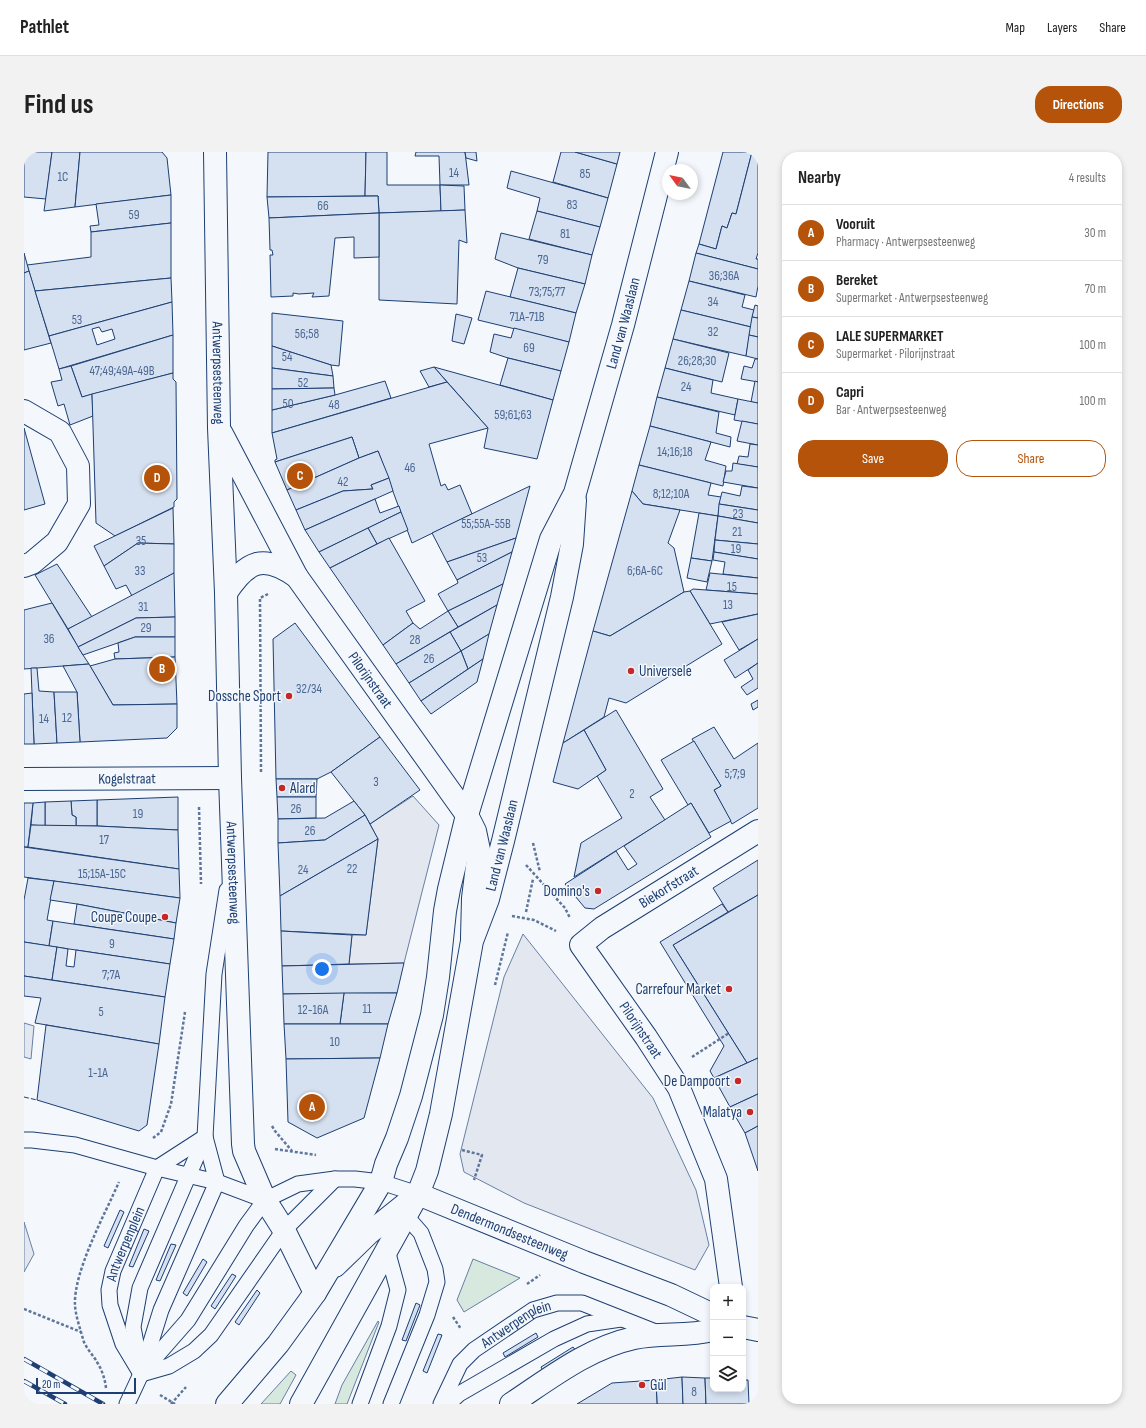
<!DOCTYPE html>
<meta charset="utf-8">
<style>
body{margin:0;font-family:"Sofia Sans Condensed",sans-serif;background:#f2f2f2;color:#222}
.controls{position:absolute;right:12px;bottom:12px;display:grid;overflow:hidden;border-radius:8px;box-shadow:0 2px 6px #0003}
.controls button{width:36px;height:36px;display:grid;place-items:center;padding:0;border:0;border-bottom:1px solid #e0e0e0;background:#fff;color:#222;font:20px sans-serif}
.compass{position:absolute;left:638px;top:12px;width:36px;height:36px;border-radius:50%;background:#fff;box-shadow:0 2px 6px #0003;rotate:303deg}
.scale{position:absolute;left:12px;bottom:10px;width:100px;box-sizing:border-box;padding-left:4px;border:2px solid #1d3f73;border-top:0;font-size:11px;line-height:14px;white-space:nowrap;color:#1d3f73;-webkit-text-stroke:3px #f4f7fb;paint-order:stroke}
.you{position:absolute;left:298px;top:817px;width:14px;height:14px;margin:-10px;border:3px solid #fff;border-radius:50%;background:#1a73e8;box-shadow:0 0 0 6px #1a73e833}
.badge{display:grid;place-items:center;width:26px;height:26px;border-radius:50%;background:#b45309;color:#fff;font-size:13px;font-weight:700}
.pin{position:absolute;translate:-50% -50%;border:2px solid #fff;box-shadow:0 1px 4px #0006}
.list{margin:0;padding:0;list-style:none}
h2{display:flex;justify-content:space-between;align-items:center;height:52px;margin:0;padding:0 16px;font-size:17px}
h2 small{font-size:13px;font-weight:400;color:#767676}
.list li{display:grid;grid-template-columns:26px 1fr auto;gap:12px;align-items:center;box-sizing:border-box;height:56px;padding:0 16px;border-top:1px solid #e0e0e0}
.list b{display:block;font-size:15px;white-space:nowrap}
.list p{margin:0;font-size:13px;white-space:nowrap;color:#767676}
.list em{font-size:13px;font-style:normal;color:#767676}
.actions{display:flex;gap:8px;padding:12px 16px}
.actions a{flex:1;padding:9px 0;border:1px solid #b45309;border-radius:16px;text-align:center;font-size:14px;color:#b45309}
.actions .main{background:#b45309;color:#fff}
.icon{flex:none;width:22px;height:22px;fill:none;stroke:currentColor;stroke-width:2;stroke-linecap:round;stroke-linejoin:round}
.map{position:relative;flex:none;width:734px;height:1252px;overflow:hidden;border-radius:16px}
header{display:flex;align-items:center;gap:24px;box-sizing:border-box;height:56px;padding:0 20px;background:#fff;border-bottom:1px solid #e0e0e0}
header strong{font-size:19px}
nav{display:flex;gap:22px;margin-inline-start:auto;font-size:14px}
.intro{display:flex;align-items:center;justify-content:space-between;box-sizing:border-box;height:96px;padding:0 24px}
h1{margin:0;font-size:28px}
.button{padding:10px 18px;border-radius:16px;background:#b45309;color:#fff;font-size:14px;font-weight:700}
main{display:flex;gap:24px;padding:0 24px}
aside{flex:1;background:#fff;border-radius:16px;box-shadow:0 2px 6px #0003}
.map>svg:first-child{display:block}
</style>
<header>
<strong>Pathlet</strong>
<nav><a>Map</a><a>Layers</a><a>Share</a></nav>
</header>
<div class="intro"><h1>Find us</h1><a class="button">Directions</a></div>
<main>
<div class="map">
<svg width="734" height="1252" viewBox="0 0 734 1252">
<rect width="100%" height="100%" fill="#f4f7fb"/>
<!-- green -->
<g fill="#d7e8df" stroke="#687fa3">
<polygon points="449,1107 496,1126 440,1160 433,1148"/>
<polygon points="354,1169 355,1170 323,1252 311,1252 318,1233"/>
<polygon points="267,1219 272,1223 256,1252 237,1252"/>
</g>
<!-- parking -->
<g fill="#e3e8f0" stroke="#687fa3">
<polygon points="389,644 415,673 380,811 325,812 328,783 342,783 354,687 346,672"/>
<polygon points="499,782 629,946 672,1038 685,1093 671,1118 500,1051 440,1020 436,1002 480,825"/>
<polygon points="0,871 10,874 7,907 0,905"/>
<polygon points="0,1070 10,1102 0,1120"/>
</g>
<!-- building -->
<g fill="#d5e0f0" stroke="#1d3f73" fill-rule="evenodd">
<polygon points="0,0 28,0 22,47 0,45"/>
<polygon points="28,0 56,0 51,55 20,59"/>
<polygon points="56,0 138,0 143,6 147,43 51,55"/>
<polygon points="244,0 342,0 341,44 243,45"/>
<polygon points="342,0 363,0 363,33 416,33 417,59 355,61 354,44 341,44"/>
<polygon points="392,0 441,0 445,33 416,33 415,4 391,4"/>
<polygon points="441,0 452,0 453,9 442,6"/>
<polygon points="537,0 551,0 593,12 584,46 529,30"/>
<polygon points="551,0 596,0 593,12"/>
<polygon points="699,0 728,0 712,62 708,61 703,76 698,74 692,97 675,92"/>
<polygon points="728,0 734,0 734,101 732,107 734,107 734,117 672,101 675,92 692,97 698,74 703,76 708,61 712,62"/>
<polygon points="487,19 584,46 576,75 513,59 516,46 483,36"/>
<polygon points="416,33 440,34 441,58 417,59"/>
<polygon points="147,43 147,71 67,80 66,74 75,73 72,52"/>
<polygon points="354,44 355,61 245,66 243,45"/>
<polygon points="441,58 443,91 435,88 433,152 355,148 355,61"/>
<polygon points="513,59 576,75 568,103 505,87"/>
<polygon points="355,61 355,105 330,106 330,85 311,86 305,144 288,145 290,141 275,142 269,141 269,144 247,145 246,103 249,103 248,98 246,98 245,66"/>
<polygon points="147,71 147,126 11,139 3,113 67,105 67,80"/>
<polygon points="477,81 568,103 561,132 494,116 471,107"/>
<polygon points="0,101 5,119 0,121"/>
<polygon points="672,101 734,117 734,134 732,145 665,129"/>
<polygon points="494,116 561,132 552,161 486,145"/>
<polygon points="5,119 27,191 0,198 0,121"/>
<polygon points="147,126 148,150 25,184 11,139"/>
<polygon points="665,129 721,143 718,155 730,158 727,175 657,158"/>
<polygon points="462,139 552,161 545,190 454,168"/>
<path d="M148 150 149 183 35 217 25 184ZM75 175 78 180 88 177 91 187 73 193 68 177Z"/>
<polygon points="731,153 734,154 734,166 728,165"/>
<polygon points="657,158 727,175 722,204 649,187"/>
<polygon points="248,161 319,169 315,214 307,213 248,194"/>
<polygon points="432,162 448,166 440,192 428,189"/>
<polygon points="728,165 734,166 734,185 725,183"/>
<polygon points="490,176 545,190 537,219 484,206 466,200 470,182 487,186"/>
<polygon points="149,183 149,221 58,245 47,214"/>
<polygon points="725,183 734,185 734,207 722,204"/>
<polygon points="649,187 705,201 698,230 641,216"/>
<polygon points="248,194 307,213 309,224 248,216"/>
<polygon points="484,206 537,219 529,248 476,233"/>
<polygon points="731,207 734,207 734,230 717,227 720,214 728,216"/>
<polygon points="47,214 58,245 68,242 69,264 46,273 40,252 34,254 27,230 38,228 35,217"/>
<polygon points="410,215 529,248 513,307 460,296 464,276"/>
<polygon points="410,215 423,230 405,235 396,219"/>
<polygon points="248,216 309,224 310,236 248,237"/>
<polygon points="641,216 689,228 687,241 714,247 711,263 633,245"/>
<polygon points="149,221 149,227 152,230 153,347 150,350 150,355 91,384 72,371 68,242"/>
<polygon points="361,229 367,246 248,281 248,258 311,243"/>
<polygon points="731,229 734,230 734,251 727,250"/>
<polygon points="423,230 464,276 405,292 417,334 421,332 424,338 436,333 448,362 388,391 354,299 335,306 328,285 251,310 251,308 253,307 248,281"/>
<polygon points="310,236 311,243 248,258 248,237"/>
<polygon points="633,245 695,260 692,281 707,285 706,295 626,274"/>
<polygon points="714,247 734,251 734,272 710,268"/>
<polygon points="718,269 734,272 734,293 713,289"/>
<polygon points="626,274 687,290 681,308 702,314 699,334 615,313"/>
<polygon points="0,276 21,352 0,358"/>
<polygon points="328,285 335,306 263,338 251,310"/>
<polygon points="726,292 734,293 734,315 713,312 715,304 724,305"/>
<polygon points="354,299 365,326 347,333 349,337 319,339 272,358 263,338 335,306"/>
<polygon points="709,311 734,315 734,336 699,330 702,319 708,319"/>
<polygon points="615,313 687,331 684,343 697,345 694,364 619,352 608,339"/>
<polygon points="365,326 369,339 281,378 272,358 319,339 349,337 347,333"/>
<polygon points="506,334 492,386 423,410 408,381"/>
<polygon points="718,334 734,336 734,358 695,352 698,340 716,344"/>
<polygon points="608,339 619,352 656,358 644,391 650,396 660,440 586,484 569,479"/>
<polygon points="351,347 356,361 375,354 377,360 295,400 281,378"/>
<polygon points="695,352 734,358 734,371 694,364"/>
<polygon points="149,356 150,392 114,391 80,414 70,394"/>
<polygon points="377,360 384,378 353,392 344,376"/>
<polygon points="675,361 694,364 688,409 667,406"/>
<polygon points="694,364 734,371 734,392 691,388"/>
<polygon points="344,376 353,392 306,416 295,400"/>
<polygon points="365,386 401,449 382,459 389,471 359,493 306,416"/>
<polygon points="492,386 488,400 433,428 423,410"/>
<polygon points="691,388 734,392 734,407 690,400"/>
<polygon points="114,391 150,392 150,421 108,444 102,433 92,437 80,414"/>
<polygon points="488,400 479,432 424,459 414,442 434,431 433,428"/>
<polygon points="690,400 734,407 734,426 699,422 701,410 689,408"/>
<polygon points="667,406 688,409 683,430 663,426"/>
<polygon points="33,412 68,465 44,477 11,423"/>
<polygon points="150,421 151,465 112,466 54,495 44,477"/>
<polygon points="686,421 734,426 734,442 682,438"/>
<polygon points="479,432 473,453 434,475 424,459"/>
<polygon points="669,437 734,442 734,462 686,472 666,439"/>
<polygon points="666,439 698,492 602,551 585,546 580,565 539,591 569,479 586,484 660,440"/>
<polygon points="28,451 59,503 65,512 0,517 0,458"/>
<polygon points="473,453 465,482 437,499 426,480"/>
<polygon points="424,459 434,475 372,512 359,493 389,471 396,477"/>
<polygon points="734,462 734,487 715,498 698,470"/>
<polygon points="151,465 151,485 111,485 59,503 54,495 112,466"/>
<polygon points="271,471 356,585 307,620 293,627 252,627 249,487"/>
<polygon points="426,480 437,499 385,531 372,512"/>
<polygon points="465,482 459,507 444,517 437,499"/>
<polygon points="111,485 151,485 151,505 91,507 90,501 95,500 94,491"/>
<polygon points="734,487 734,511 711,526 700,508"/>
<polygon points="437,499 444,517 397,549 385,531"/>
<polygon points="151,505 153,552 89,553 66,514 91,507"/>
<polygon points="459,507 453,530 407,562 397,549"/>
<polygon points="734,511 734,536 723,543 717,535 729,527 724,518"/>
<polygon points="65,512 89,553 153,552 153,576 143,586 56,590 53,540 39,514"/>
<polygon points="7,516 13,516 15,539 30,540 33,591 10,592"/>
<polygon points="30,540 53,540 56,590 33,591"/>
<polygon points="8,541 10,592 0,592 0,542"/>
<polygon points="734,548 734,555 729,558 727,552"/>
<polygon points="592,558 639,637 626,645 641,668 550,725 557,691 598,666 573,624 582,618 560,578"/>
<polygon points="690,575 710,607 734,591 734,656 708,672 690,638 697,634 668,587"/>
<polygon points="560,578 582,618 554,637 529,630 539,591"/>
<polygon points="356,585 396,638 346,672 341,663 307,620"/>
<polygon points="670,589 697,634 690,638 707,669 685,681 667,651 664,653 637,608"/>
<polygon points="252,627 293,627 292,645 253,645"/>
<polygon points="154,645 154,678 73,674 73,648"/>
<polygon points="253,645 292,645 292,666 254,667"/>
<polygon points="73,648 73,674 52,674 52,665 48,663 47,649"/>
<polygon points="47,649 48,663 52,665 52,674 21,674 21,650"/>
<polygon points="330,649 341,663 301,688 254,691 254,667 301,666"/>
<polygon points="21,650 21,674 7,673 9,651"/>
<polygon points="0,651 9,651 4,695 0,695"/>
<polygon points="667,651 687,685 570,757 561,756 541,732 592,699 604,718 613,712 600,694"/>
<polygon points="341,663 354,687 256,744 254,691 301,688"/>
<polygon points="7,673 73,674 154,678 155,717 4,695"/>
<polygon points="354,687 342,783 257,779 256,744"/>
<polygon points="0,695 155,717 156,746 0,725"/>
<polygon points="734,708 734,743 704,760 689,736"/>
<polygon points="4,726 30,729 23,768 29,769 25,794 0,790 0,748"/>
<polygon points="30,729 156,746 152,771 53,752 26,748"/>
<polygon points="734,743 734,906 723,911 649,793"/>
<polygon points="53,752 152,771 150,787 50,772"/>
<polygon points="698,752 704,760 649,793 723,911 690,926 686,919 700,894 636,790"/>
<polygon points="29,769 150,787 146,812 25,794"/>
<polygon points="257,779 328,783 325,812 258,814"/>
<polygon points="0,790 33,795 28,828 0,824"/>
<polygon points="33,795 44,797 42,814 50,815 52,798 146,812 141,845 28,828"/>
<polygon points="380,811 373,841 259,842 258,814"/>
<polygon points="0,824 141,845 135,892 11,871 17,846 0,844"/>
<polygon points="320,841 373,841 364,872 316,872"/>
<polygon points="320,841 316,872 260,872 259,842"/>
<polygon points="260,872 364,872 356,906 262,907"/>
<polygon points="22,873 135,892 123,973 115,979 13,948"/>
<polygon points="356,906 340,966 293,986 264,970 262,907"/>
<polygon points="734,906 734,942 706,955 690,926"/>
<polygon points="734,942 734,974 721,981 706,955"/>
<polygon points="734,974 734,1019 721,981"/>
<polygon points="96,1058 100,1060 84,1096 80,1094"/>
<polygon points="120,1077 125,1079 109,1115 105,1114"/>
<polygon points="147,1092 152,1093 136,1129 132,1128"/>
<polygon points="179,1107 183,1110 163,1144 159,1141"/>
<polygon points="208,1122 212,1124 191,1157 187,1154"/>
<polygon points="233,1138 236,1141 215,1173 211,1170"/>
<polygon points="392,1151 396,1153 382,1189 378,1188"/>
<polygon points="512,1181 514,1185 481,1205 479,1201"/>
<polygon points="414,1182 418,1183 403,1221 399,1219"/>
<polygon points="549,1195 552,1199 519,1219 517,1215"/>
<polygon points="658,1225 659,1252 633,1252 632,1228"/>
<polygon points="658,1225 681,1226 682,1252 659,1252"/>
<polygon points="681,1226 689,1226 689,1237 719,1237 719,1228 724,1228 725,1252 682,1252"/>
<polygon points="632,1228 633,1252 553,1252 588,1231"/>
</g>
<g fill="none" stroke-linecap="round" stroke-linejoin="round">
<defs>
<g id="lane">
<polyline points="0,988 8,988 51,993 133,1016 193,1030 241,1048"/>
<polyline points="116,1213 109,1175 116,1136 181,985"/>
<polyline points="121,1217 164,1168 222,1074 241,1048 274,1032 311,1027 331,1027 357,1030 394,1042"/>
<polyline points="117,1222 145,1214 170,1199 187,1183 260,1078 311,1027"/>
<path id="s1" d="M117 1222 99 1192 86 1153 85 1138 89 1119 133 1016 181 985"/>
<polyline points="103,1252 117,1222 137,1158 193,1030 181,985 190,822 203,738"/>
<polyline points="336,1252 365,1174 374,1138 363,1098"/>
<polyline points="367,1252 403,1163 413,1130 411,1117 397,1081 382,1064"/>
<path id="s2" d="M417 1252 436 1212 450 1198 509 1158 533 1151H558L634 1181"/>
<polyline points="424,1252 435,1242 530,1187 563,1172 597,1167"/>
</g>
<g id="street">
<polyline points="0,259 36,280 54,314 55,352 33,390 8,411 0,414"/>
<path id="s3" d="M0 627 206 626"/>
<path id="s4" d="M707 1135 692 1027 655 936 622 885 557 793 578 776 734 679"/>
</g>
<g id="secondary">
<path id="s5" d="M191 0 195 276 202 441 206 626 219 992 220 999 241 1048 260 1078 291 1141"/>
<path id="s6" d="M198 282 273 425 443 663 451 679 455 698 449 746 448 786"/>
<path d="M202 441C223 409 239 401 273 425"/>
<path id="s7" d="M311 1114 344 1082 394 1042 560 1110 647 1143 689 1163"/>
<polyline points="719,1175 734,1178"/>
<path d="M487 1252C525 1227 564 1196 610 1186 636 1180 663 1185 689 1178"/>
</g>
<g id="primary">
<path id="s8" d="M203 1252 254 1192 291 1141 357 1030 362 1012 373 986 387 944 408 863 414 825 421 759 425 737 443 663 527 387 551 341 599 173 643 0"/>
<path id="s9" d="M277 1252 394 1042 403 1019 417 962 448 789 464 747 479 689 538 445 548 392 551 348"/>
</g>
</defs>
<!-- lane casing -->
<use href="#lane" stroke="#1d3f73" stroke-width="17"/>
<!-- street casing -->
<use href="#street" stroke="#1d3f73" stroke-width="24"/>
<!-- secondary casing -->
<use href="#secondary" stroke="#1d3f73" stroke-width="24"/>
<!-- primary casing -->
<use href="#primary" stroke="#1d3f73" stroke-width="24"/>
<!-- path -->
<g stroke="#5e769c" stroke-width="2.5" stroke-dasharray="3 2" stroke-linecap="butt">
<polyline points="237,620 236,446 244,442"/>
<polyline points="175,655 177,732"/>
<polyline points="509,691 516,720"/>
<polyline points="502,713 541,756 546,766"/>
<polyline points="502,760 509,727"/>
<polyline points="488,764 510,768 532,779"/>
<polyline points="471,833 484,780"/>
<polyline points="668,905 705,881"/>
<polyline points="248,974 251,979 268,999"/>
<polyline points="129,986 137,980 147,952 161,860"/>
<polyline points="251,997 292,1003"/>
<polyline points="438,998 458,1003 450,1028"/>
<polyline points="503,1132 516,1123"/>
<polyline points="0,1157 57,1180"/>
<polyline points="429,1165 437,1177"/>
<path d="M82 1236C81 1227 78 1218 73 1210 69 1203 61 1195 59 1187 56 1176 52 1165 51 1154 49 1120 81 1062 95 1030"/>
<polyline points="136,1243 151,1252"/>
<polyline points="147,1252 162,1235"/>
</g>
<!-- lane -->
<use href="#lane" stroke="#f4f7fb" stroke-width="15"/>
<!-- street -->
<use href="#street" stroke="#f4f7fb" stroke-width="22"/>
<!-- secondary -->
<use href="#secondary" stroke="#f4f7fb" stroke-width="22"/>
<!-- primary -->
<use href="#primary" stroke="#f4f7fb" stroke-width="22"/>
<defs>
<g id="rail">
<polyline points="0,1207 79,1252"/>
<polyline points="0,1229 41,1252"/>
</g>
</defs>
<!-- rail casing -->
<use href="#rail" stroke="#1d3f73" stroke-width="4.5"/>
<!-- rail -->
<use href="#rail" stroke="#f4f7fb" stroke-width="3" stroke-dasharray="9" stroke-linecap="butt"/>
<!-- fence -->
<polyline stroke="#1d3f73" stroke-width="1" stroke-dasharray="5 2" stroke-linecap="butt" points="0,945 13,948"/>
</g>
<!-- markers -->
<g fill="#c62828" stroke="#f4f7fb" stroke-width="1.5">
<circle cx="607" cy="519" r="4"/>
<circle cx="265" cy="544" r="4"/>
<circle cx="258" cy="636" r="4"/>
<circle cx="574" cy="739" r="4"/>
<circle cx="141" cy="765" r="4"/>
<circle cx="705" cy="837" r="4"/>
<circle cx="714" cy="929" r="4"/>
<circle cx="726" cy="960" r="4"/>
<circle cx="618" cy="1233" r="4"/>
</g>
<g text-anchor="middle" stroke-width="3" stroke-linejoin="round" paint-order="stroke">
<!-- number labels -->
<g font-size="13" fill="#4b6792">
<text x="430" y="25">14</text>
<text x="561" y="26">85</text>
<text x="39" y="29">1C</text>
<text x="548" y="57">83</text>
<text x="299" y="58">66</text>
<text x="110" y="67">59</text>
<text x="541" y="86">81</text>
<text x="519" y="112">79</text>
<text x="700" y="128">36;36A</text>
<text x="523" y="144">73;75;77</text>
<text x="689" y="154">34</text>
<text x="503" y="169">71A-71B</text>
<text x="53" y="172">53</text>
<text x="689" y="184">32</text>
<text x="283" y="186">56;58</text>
<text x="505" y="200">69</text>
<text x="263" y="209">54</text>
<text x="673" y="213">26;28;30</text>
<text x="98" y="223">47;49;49A-49B</text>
<text x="279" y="235">52</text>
<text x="662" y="239">24</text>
<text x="264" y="256">50</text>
<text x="310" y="257">48</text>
<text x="489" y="267">59;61;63</text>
<text x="651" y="304">14;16;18</text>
<text x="386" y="320">46</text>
<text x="319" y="334">42</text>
<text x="647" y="346">8;12;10A</text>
<text x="714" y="366">23</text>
<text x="462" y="376">55;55A-55B</text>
<text x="713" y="384">21</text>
<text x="117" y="393">35</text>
<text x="712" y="401">19</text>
<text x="458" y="410">53</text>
<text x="116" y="423">33</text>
<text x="621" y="423">6;6A-6C</text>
<text x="708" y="439">15</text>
<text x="704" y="457">13</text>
<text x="119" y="459">31</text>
<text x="122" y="480">29</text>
<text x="25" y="491">36</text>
<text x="391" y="492">28</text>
<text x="405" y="511">26</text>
<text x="285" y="541">32/34</text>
<text x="43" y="570">12</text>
<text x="20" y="571">14</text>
<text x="711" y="626">5;7;9</text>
<text x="352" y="634">3</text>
<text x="608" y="646">2</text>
<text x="272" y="661">26</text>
<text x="114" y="666">19</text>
<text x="286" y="683">26</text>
<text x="80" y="692">17</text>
<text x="328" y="721">22</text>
<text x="279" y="722">24</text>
<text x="78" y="726">15;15A-15C</text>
<text x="88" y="796">9</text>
<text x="87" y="827">7;7A</text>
<text x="343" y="861">11</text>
<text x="289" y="862">12-16A</text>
<text x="77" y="864">5</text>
<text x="311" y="894">10</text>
<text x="74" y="925">1-1A</text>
<text x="670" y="1244">8</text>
</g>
<!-- street labels -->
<g font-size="15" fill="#1d3f73" stroke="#f4f7fb">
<text dy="5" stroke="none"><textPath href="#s8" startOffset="1166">Land van Waaslaan</textPath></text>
<text dy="5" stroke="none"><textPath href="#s5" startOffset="221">Antwerpsesteenweg</textPath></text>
<text dy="5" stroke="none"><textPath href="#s6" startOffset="288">Pilorijnstraat</textPath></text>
<text dy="5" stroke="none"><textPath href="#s3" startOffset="103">Kogelstraat</textPath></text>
<text dy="5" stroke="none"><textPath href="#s9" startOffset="600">Land van Waaslaan</textPath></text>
<text dy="5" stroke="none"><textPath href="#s5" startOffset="721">Antwerpsesteenweg</textPath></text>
<text dy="5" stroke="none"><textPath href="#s4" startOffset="486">Biekorfstraat</textPath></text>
<text transform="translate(617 878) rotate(56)" y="5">Pilorijnstraat</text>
<text dy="5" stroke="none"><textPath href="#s7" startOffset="209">Dendermondsesteenweg</textPath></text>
<text dy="5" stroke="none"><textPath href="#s1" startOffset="140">Antwerpenplein</textPath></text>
<text dy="5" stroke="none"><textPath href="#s2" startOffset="114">Antwerpenplein</textPath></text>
</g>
<!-- poi labels -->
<g font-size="15" fill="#1d3f73" stroke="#f4f7fb" text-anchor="end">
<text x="615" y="524" text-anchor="start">Universele</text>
<text x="257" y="549">Dossche Sport</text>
<text x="266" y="641" text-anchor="start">Alard</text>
<text x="566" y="744">Domino's</text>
<text x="133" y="770">Coupe Coupe</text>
<text x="697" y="842">Carrefour Market</text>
<text x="706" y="934">De Dampoort</text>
<text x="718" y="965">Malatya</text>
<text x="626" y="1238" text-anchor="start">Gül</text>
</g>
</g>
</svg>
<div class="controls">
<button>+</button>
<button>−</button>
<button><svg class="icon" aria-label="layers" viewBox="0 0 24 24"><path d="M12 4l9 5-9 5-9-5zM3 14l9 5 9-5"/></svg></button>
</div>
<svg class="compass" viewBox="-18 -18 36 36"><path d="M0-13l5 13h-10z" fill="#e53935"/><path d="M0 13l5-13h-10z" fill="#767676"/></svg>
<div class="scale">20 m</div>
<div class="you"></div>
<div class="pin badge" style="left:288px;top:955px">A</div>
<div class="pin badge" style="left:138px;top:517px">B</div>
<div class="pin badge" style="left:276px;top:324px">C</div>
<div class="pin badge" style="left:133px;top:326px">D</div>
</div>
<aside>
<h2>Nearby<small>4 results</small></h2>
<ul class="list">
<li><span class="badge">A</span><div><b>Vooruit</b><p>Pharmacy · Antwerpsesteenweg</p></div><em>30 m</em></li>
<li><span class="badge">B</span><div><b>Bereket</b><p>Supermarket · Antwerpsesteenweg</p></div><em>70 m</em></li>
<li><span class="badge">C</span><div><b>LALE SUPERMARKET</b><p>Supermarket · Pilorijnstraat</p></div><em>100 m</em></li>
<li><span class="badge">D</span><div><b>Capri</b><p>Bar · Antwerpsesteenweg</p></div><em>100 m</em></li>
</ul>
<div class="actions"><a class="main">Save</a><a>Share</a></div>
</aside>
</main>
